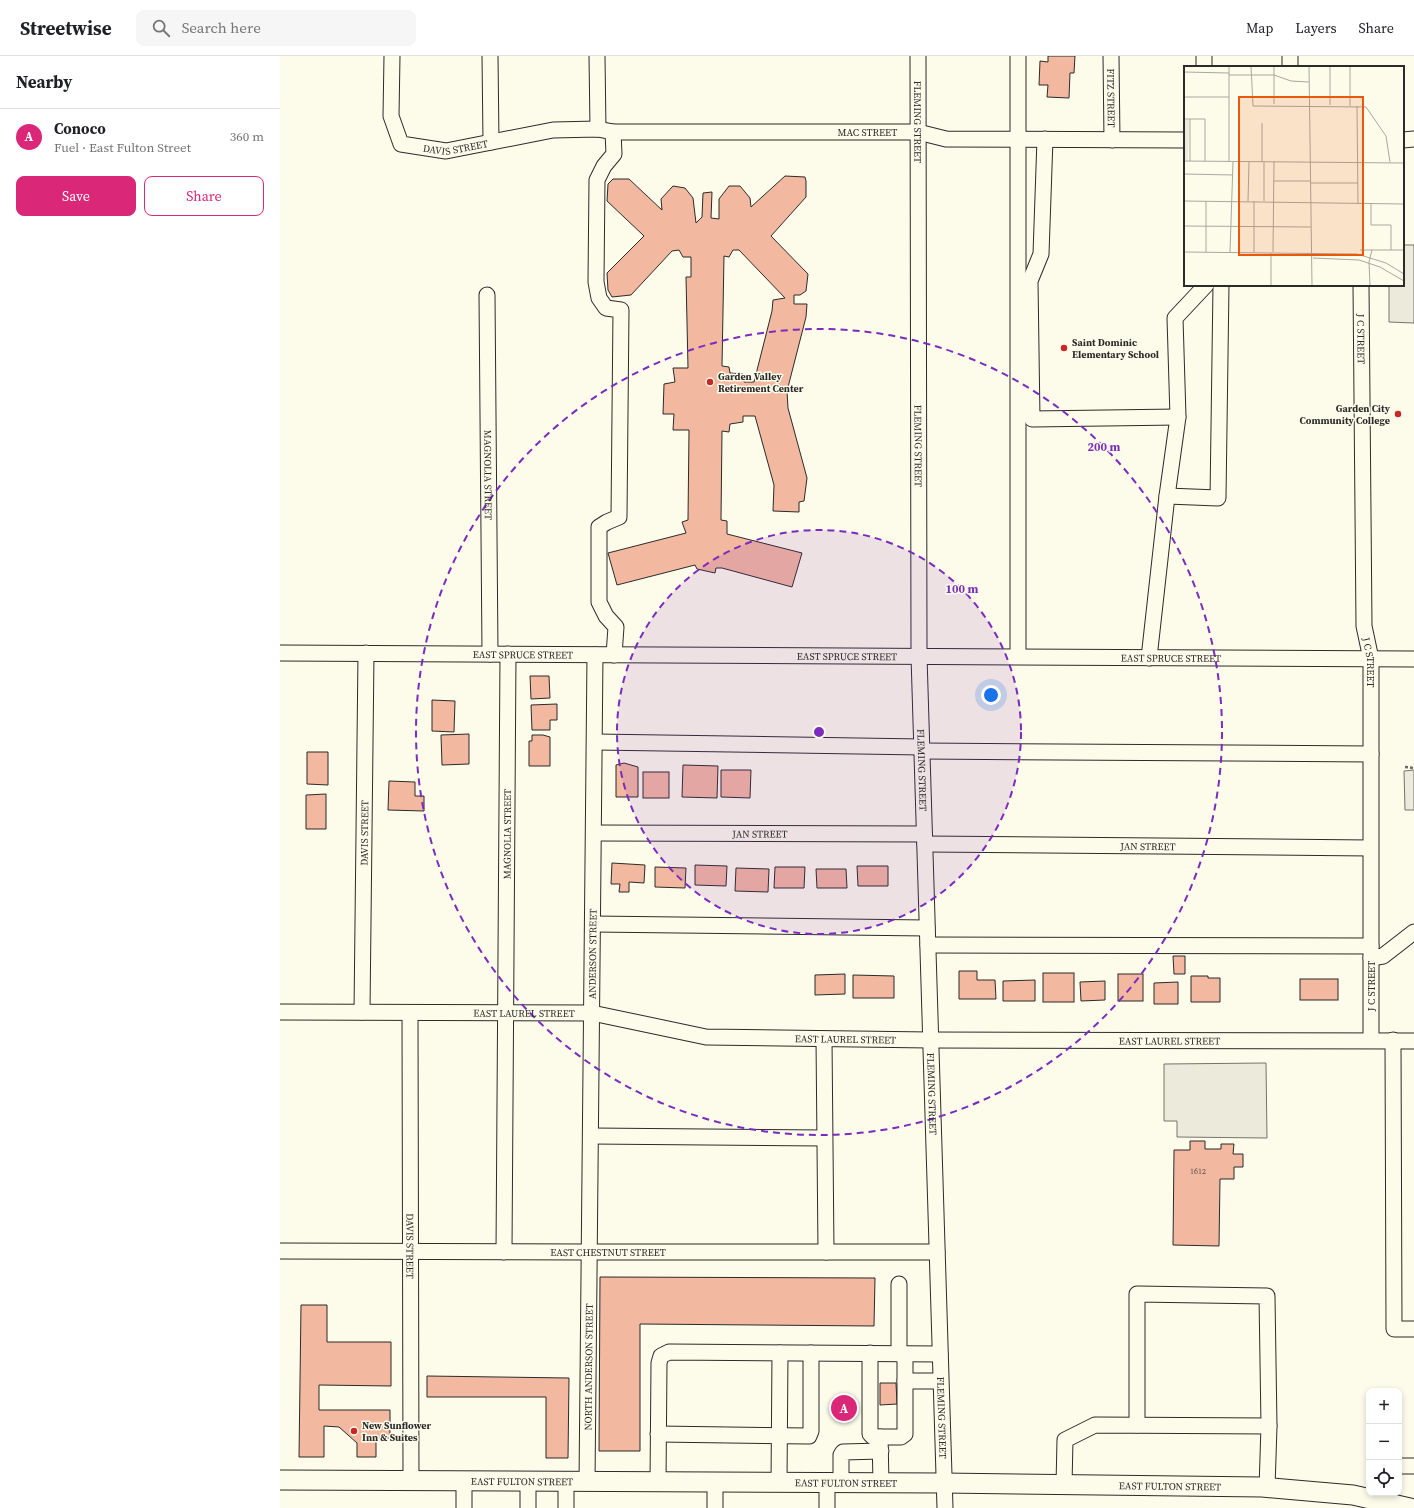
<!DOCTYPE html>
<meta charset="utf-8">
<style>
body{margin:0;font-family:"Source Serif 4",serif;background:#f6f6f6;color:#202124}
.controls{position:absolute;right:12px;bottom:12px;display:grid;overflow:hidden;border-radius:8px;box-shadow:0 2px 6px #0003}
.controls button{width:36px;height:36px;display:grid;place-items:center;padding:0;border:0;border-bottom:1px solid #e0e0e0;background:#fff;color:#202124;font:20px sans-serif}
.you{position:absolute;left:711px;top:639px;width:14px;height:14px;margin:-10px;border:3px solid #fff;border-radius:50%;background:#1a73e8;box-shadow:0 0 0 6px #1a73e833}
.badge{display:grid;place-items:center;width:26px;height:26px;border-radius:50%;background:#db2777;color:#fff;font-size:13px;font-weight:700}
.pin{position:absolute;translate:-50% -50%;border:2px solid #fff;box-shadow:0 1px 4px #0006}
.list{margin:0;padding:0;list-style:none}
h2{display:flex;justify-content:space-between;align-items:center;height:52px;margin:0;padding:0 16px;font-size:17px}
h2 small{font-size:13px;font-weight:400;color:#757577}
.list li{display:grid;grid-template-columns:26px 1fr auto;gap:12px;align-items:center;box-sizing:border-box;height:56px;padding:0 16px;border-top:1px solid #e0e0e0}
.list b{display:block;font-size:15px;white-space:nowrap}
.list p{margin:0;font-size:13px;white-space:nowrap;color:#757577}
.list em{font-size:13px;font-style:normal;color:#757577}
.actions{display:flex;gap:8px;padding:12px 16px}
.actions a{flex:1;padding:9px 0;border:1px solid #db2777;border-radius:8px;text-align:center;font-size:14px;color:#db2777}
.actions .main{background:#db2777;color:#fff}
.icon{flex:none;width:22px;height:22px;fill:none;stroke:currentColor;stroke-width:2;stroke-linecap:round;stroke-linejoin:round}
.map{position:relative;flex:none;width:1134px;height:1452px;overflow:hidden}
header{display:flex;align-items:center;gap:24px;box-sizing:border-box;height:56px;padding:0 20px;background:#fff;border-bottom:1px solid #e0e0e0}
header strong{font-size:19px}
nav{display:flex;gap:22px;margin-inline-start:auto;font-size:14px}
.search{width:280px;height:36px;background:#f6f6f6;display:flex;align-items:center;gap:10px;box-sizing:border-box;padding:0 14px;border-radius:8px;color:#757577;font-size:15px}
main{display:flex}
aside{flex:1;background:#fff}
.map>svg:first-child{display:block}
</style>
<header>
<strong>Streetwise</strong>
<div class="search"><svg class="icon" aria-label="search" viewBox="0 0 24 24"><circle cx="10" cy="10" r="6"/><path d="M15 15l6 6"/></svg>Search here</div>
<nav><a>Map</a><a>Layers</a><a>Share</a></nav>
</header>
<main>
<aside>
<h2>Nearby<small></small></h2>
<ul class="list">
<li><span class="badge">A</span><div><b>Conoco</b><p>Fuel · East Fulton Street</p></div><em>360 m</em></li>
</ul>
<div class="actions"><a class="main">Save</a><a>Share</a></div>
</aside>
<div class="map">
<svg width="1134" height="1452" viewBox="0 0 1134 1452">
<rect width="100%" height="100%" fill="#fdfbea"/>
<!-- parking -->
<g fill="#eceadb" stroke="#74746e">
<polygon points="1123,189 1134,189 1134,267 1109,266 1109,229 1123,229"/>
<polygon points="1134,714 1134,754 1125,754 1124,715"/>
<polygon points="986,1007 987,1082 897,1081 897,1065 884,1065 884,1008"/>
</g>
<!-- building -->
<g fill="#f2b8a0" stroke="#2b2b2b" fill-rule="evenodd">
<polygon points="768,0 795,0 794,17 790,17 789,42 767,41 768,29 759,29 760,5 768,6"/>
<path d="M505 120 525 121 526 125V141L491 180 528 218 526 235 520 239H514V248H527L526 261 507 335 508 352 527 422 524 445 519 446V456L493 455 494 429 475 360H463V366L450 368 449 376 442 375 441 464 447 465V478L522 497 512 531 442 512H436L435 517 417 513 415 509 337 529 328 497 406 477 402 466 408 464 409 374H393L394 358H383L384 328 395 326 393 312H408L406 221H411V201H403L399 194 392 195 351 239 332 241 328 234 327 217 364 180 327 145 328 128 333 123H349L382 154 381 143 393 130 405 132 413 142 416 167 422 161 423 137 432 136 431 162 439 163V143L449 130H460L470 142 471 151ZM453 194H459L505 242 493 244 492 255 474 326H464L463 318 450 317 449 311 442 310 444 200 449 201Z"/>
<polygon points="250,620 269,620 270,642 251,643"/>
<polygon points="152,644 175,645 174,676 152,675"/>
<polygon points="277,648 277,664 270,664 270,674 252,674 251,649"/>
<polygon points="189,678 189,708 162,709 161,679"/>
<polygon points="252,679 263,679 270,681 270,710 249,710 249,685 252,685"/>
<polygon points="27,696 48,696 48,729 27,728"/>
<polygon points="344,707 358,711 358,741 336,741 336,709"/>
<polygon points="403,709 438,710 437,742 402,741"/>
<polygon points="441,714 471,714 470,742 441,741"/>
<rect x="363" y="716" width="26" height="26"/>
<polygon points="109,725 135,726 135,740 144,740 144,755 108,754"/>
<polygon points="46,738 46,773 26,773 26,739"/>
<polygon points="332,807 365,809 364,827 349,826 349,836 339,836 340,828 331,828"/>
<polygon points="415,809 447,810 446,830 415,829"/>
<polygon points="577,810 608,810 608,830 578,830"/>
<polygon points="375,811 406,812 405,832 375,831"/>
<polygon points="495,811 525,811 524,832 494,832"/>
<polygon points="456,812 489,813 488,836 455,835"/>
<polygon points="536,813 566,813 567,832 537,832"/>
<polygon points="893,900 905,900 905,918 894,918"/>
<polygon points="679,915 697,915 697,924 715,924 716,943 679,943"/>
<rect x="763" y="917" width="31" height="29"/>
<polygon points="565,918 565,938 535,939 535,919"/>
<rect x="838" y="918" width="25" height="27"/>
<polygon points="573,919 614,920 614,942 573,942"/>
<polygon points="911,920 928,920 928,922 940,922 940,946 911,946"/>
<rect x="1020" y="923" width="38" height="21"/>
<polygon points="755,924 755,945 723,945 723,925"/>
<polygon points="825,925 825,944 801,945 800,926"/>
<polygon points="898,926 898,948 874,948 874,927"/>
<polygon points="910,1085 925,1085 925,1093 941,1093 941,1088 954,1088 953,1098 963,1098 963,1111 954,1111 954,1123 940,1123 939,1190 893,1189 894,1094 910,1094"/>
<polygon points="320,1221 595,1222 594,1270 360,1268 360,1395 319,1395"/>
<polygon points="21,1249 47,1249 47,1286 111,1286 111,1330 39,1329 39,1354 110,1354 110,1382 96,1382 96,1401 77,1401 77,1387 59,1371 44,1370 44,1401 19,1401"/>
<polygon points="147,1320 289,1322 288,1402 266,1402 266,1341 147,1341"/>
<polygon points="600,1327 616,1327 617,1348 600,1349"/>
</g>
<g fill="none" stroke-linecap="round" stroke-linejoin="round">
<defs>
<g id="minor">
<path id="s1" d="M112 0 111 60 121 88 166 95 273 74 318 73 333 76H638L666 83 905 84"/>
<polyline points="210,0 211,86"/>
<polyline points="317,0 318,73"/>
<path id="s2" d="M638 0 639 600 665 1452"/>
<polyline points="738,0 738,600"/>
<path id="s3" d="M831 0 832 84"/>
<polyline points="924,11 924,0"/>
<polyline points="1010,11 1010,0"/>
<polyline points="333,76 334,98 324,110 317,124 316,226 319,242 326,252 341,254 339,461 327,466 319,471 319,546 326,560 336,571 334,599"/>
<polyline points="765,83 761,198 750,225 752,363 898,361"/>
<polyline points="1123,84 1134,83"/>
<path id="s4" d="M1081 229 1084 570 1091 603V984"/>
<path id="s5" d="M207 239 210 598"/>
<polyline points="887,440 938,442 941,229"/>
<path id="s6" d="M0 597 1134 603"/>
<polyline points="869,602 887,440 898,361 895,262 926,229"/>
<polyline points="315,686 642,691"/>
<polyline points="642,695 1091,698"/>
<path id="s7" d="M315 777 644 778"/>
<path id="s8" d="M645 788 1090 792"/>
<polyline points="313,868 647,872"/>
<polyline points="648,889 1091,890"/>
<polyline points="1091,902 1103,900 1134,876"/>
<path id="s9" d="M0 956 312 957 426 981 650 984 1134 985"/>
<path id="s10" d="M82 956 86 597"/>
<path id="s11" d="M130 957 131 1424"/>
<polyline points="544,983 546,1196"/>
<polyline points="1113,984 1114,1273 1134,1273"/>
<polyline points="311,1080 544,1082"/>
<path id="s12" d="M0 1195 309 1196H657"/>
<path id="s13" d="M224 1196 228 598"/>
<polyline points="590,1297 590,1378 593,1381 600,1381"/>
<polyline points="619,1298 619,1228"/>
<polyline points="625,1325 660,1325"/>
<polyline points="857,1369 857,1238 987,1240 989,1370"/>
<polyline points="378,1378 529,1380 531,1375 531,1297"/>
<polyline points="1119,1410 1134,1410"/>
<polyline points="184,1424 184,1452"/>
<polyline points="248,1425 248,1452"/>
<polyline points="286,1426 286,1452"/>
<path id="s14" d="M307 1427 315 599"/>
<polyline points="378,1427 379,1307 381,1300 389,1296 660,1298"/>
<polyline points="499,1427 500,1297"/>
<polyline points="561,1427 561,1399 563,1396 601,1395"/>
<polyline points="601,1427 600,1381 621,1381 625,1378 625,1298"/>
<polyline points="784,1429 785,1384 815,1369 989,1370 987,1432"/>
<polyline points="435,1452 435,1427"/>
<polyline points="547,1452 547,1427"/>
</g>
<g id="major">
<path id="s15" d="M0 1424 663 1427 982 1431 1073 1439 1130 1452"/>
</g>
</defs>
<!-- minor casing -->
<use href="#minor" stroke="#2b2b2b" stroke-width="17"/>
<!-- major casing -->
<use href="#major" stroke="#2b2b2b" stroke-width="21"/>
<!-- path -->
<polyline stroke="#6a6964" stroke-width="2.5" stroke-dasharray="3 2" stroke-linecap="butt" points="1125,711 1134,712"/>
<!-- minor -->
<use href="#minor" stroke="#fdfbea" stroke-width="15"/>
<!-- major -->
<use href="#major" stroke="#fdfbea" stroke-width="19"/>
</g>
<!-- distance rings -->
<circle cx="539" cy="676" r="202" fill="#7b2cbf" fill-opacity=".12"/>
<g fill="none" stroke="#7b2cbf" stroke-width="2" stroke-dasharray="7 5">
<circle cx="539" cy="676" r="202"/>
<circle cx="539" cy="676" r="403"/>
</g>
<!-- markers -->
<g fill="#c62828" stroke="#fdfbea" stroke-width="1.5">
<circle cx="784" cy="292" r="4"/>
<circle cx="430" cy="326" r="4"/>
<circle cx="1118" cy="358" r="4"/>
<circle cx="74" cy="1375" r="4"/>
</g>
<g text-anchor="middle" stroke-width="3" stroke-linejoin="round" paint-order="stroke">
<!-- number labels -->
<g font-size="8" fill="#5d4e48">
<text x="918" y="1118">1612</text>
</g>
<!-- street labels -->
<g font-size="10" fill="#2b2b2b" stroke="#fdfbea">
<text dy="4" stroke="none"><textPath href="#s3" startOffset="42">FITZ STREET</textPath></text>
<text dy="4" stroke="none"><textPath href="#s2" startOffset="66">FLEMING STREET</textPath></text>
<text dy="4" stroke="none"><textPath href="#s1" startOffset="559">MAC STREET</textPath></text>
<text dy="4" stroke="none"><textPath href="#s1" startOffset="145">DAVIS STREET</textPath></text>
<text dy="4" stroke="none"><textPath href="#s4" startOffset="54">J C STREET</textPath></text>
<text dy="4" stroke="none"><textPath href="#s2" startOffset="390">FLEMING STREET</textPath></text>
<text dy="4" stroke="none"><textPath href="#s5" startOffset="180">MAGNOLIA STREET</textPath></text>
<text dy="4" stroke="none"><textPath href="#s6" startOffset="243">EAST SPRUCE STREET</textPath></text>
<text dy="4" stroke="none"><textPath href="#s6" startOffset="567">EAST SPRUCE STREET</textPath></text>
<text dy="4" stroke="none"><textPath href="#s6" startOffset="891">EAST SPRUCE STREET</textPath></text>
<text dy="4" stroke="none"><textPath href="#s4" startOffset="378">J C STREET</textPath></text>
<text dy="4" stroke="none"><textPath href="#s2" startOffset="714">FLEMING STREET</textPath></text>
<text dy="4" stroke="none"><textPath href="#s10" startOffset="179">DAVIS STREET</textPath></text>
<text dy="4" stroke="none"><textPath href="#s13" startOffset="418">MAGNOLIA STREET</textPath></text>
<text dy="4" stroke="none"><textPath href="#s7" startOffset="165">JAN STREET</textPath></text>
<text dy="4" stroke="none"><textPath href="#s8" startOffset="223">JAN STREET</textPath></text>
<text dy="4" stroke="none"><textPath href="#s14" startOffset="529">ANDERSON STREET</textPath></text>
<text transform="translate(1091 930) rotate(-90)" y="4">J C STREET</text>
<text dy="4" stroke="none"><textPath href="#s9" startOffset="244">EAST LAUREL STREET</textPath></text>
<text dy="4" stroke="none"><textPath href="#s9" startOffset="568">EAST LAUREL STREET</textPath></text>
<text dy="4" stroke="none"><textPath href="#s9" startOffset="892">EAST LAUREL STREET</textPath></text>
<text dy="4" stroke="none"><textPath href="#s2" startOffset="1038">FLEMING STREET</textPath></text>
<text dy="4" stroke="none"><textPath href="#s11" startOffset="233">DAVIS STREET</textPath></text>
<text dy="4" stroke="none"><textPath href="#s12" startOffset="328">EAST CHESTNUT STREET</textPath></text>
<text dy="4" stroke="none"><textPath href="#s14" startOffset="116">NORTH ANDERSON STREET</textPath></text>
<text dy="4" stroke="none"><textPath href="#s2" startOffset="1362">FLEMING STREET</textPath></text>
<text dy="4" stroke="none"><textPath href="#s15" startOffset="242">EAST FULTON STREET</textPath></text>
<text dy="4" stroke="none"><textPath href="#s15" startOffset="566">EAST FULTON STREET</textPath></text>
<text dy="4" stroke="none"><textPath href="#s15" startOffset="890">EAST FULTON STREET</textPath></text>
</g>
<!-- poi labels -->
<g font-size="10" font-weight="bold" fill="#2b2b2b" stroke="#fdfbea" text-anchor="start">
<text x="792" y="290">Saint Dominic<tspan x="792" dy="12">Elementary School</tspan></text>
<text x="438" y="324">Garden Valley<tspan x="438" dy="12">Retirement Center</tspan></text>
<text x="1110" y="356" text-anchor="end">Garden City<tspan x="1110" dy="12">Community College</tspan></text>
<text x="82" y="1373">New Sunflower<tspan x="82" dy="12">Inn &amp; Suites</tspan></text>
</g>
</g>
<!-- overview -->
<g transform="translate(904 10)">
<rect width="220" height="220" fill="#fdfbea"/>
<path d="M0 54H5L4 94H0Z" fill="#ecebdb"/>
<path fill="none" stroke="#a9a89e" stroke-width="1" d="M45 0V96M67 0 69 40 182 41 202 70 206 96M90 0V38M125 0 128 220M146 0V39M0 6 45 7M45 9H90L107 15 125 16M0 31H45M166 40V0M173 40 174 138M0 53H21V95M78 57V96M0 95 220 97M6 95V53M0 108 49 109M90 115H126M126 117H174M0 135 220 138M64 135 65 96M70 135V186M80 135V96M187 138V159H207V184M0 160 127 161M176 184H220M0 186 173 188 202 197 220 208M22 186V135M46 186 49 96M89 186 90 96M87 187V220M129 192 175 194 196 201 220 215M186 220 185 196 188 184"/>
<path fill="#e8590c" fill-opacity="0.15" stroke="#e8590c" stroke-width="2" d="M55 31H179V189H55Z"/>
<rect width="220" height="220" fill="none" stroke="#2b2b2b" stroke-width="2"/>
</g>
<circle cx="539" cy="676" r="6" fill="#7b2cbf" stroke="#fdfbea" stroke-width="2"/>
<g font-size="12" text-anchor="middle" font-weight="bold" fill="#7b2cbf" stroke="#fdfbea" stroke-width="3" stroke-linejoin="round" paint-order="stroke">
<text x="824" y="395">200 m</text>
<text x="682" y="537">100 m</text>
</g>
</svg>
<div class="controls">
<button>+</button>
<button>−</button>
<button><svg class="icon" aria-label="locate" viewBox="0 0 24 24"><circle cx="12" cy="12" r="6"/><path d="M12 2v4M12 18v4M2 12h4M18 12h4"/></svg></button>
</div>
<div class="you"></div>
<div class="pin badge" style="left:564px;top:1352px">A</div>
</div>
</main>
